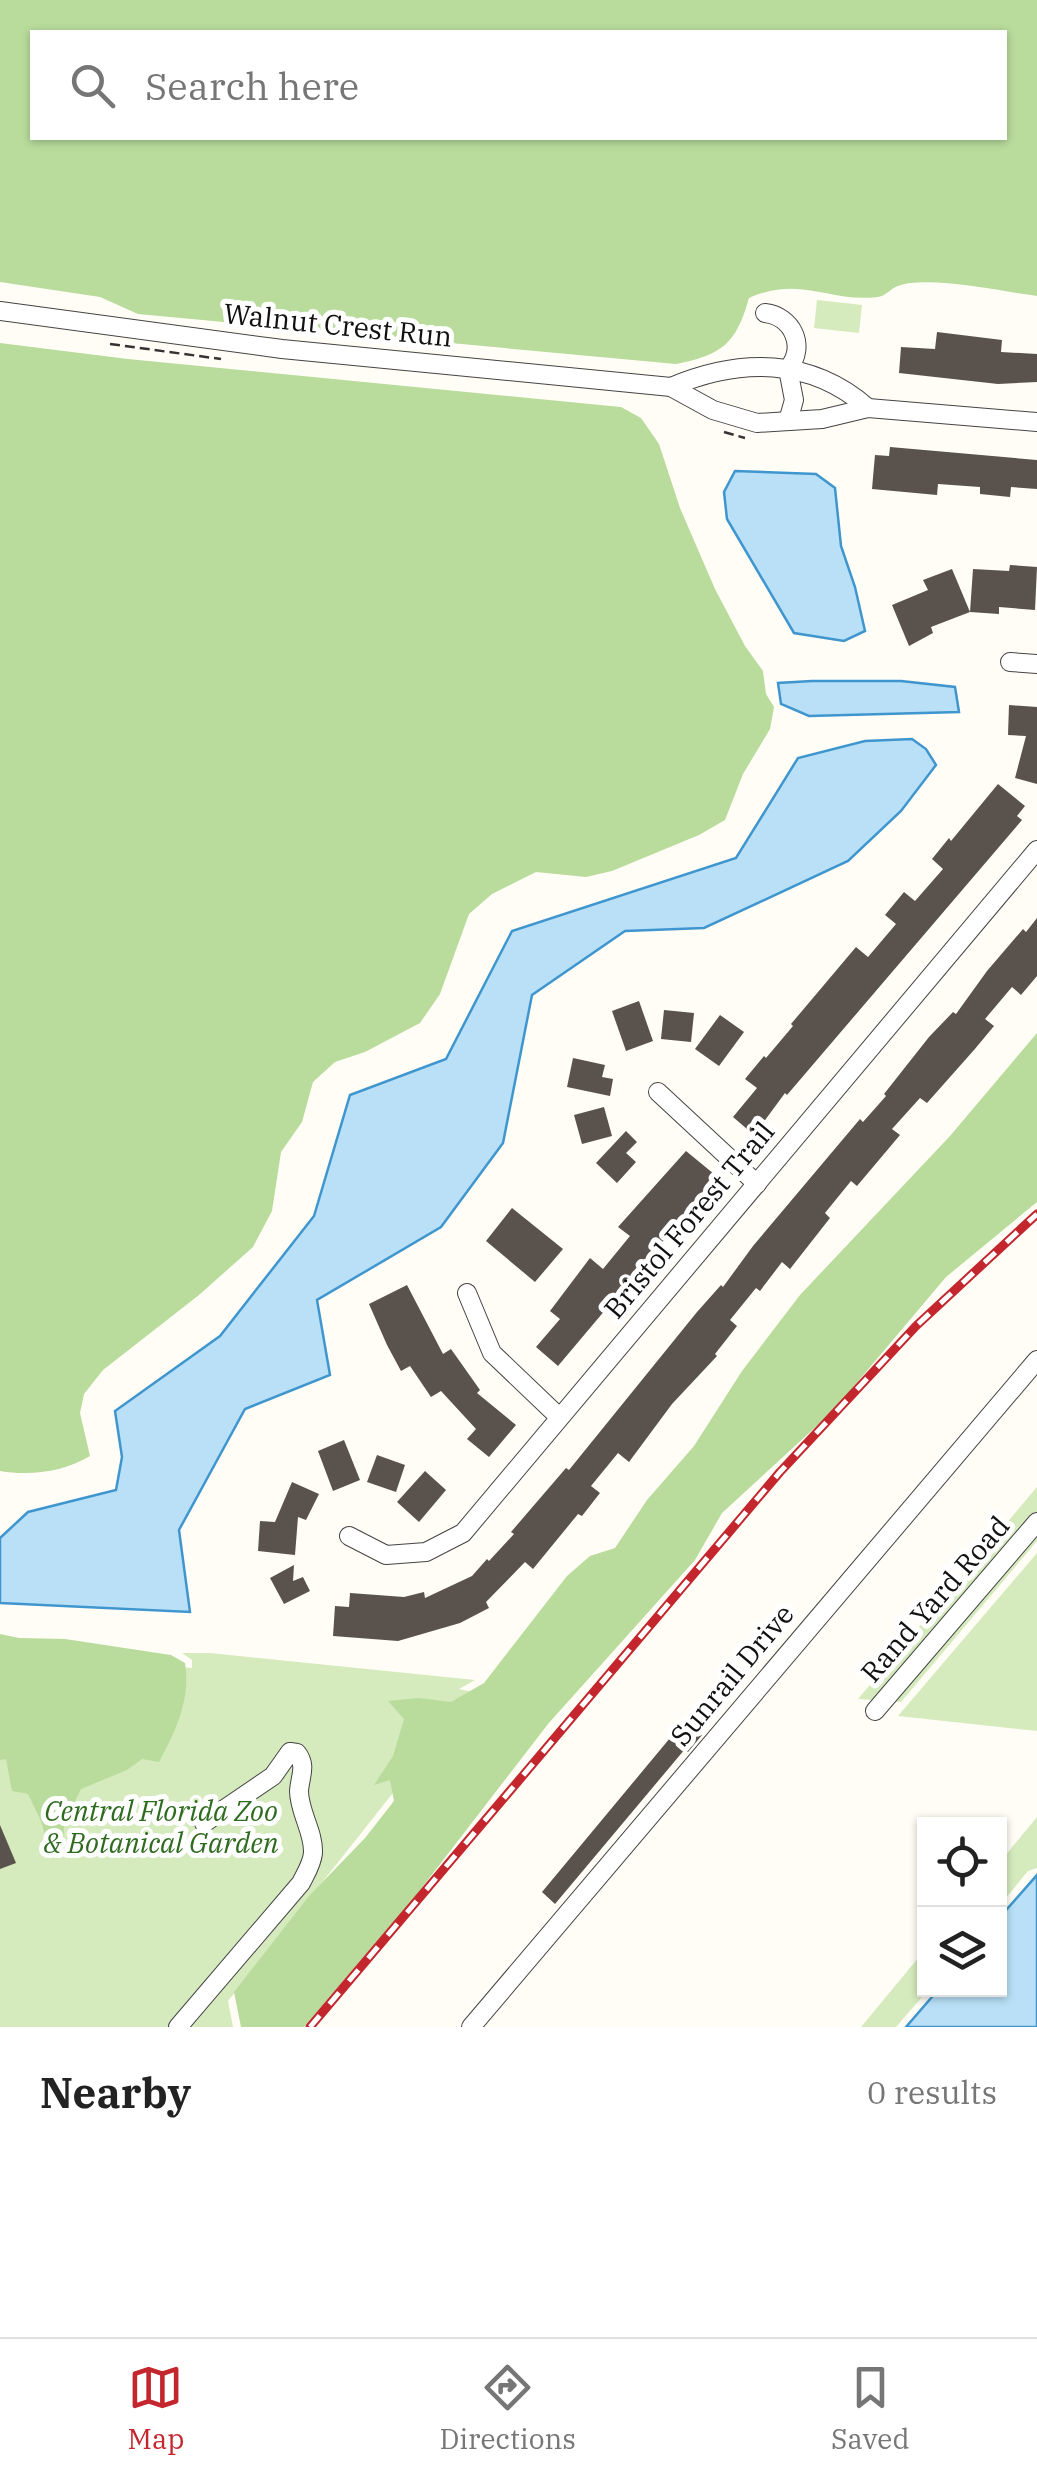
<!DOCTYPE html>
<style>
body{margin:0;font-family:"IBM Plex Serif",serif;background:#f2f2f2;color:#222}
.controls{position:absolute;right:30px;bottom:30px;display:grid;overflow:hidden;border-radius:0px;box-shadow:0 2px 8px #0004}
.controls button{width:90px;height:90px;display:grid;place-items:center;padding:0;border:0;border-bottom:2px solid #e0e0e0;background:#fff;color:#222;font:50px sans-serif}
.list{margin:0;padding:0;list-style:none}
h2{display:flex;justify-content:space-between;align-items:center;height:130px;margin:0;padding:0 40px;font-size:42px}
h2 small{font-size:32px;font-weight:400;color:#767676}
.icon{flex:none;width:55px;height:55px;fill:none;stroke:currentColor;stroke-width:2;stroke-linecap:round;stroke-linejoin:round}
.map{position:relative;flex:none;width:1037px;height:2027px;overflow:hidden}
.search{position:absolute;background:#fff;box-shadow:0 2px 8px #0004;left:30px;right:30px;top:30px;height:110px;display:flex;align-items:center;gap:25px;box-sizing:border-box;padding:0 35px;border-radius:0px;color:#767676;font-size:38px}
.sheet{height:310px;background:#fff}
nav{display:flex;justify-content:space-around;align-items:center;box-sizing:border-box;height:140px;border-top:2px solid #e0e0e0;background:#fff;font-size:28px;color:#767676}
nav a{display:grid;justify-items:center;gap:5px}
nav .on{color:#c4262e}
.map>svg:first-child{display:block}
</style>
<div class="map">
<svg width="1037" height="2027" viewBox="0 0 1037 2027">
<rect width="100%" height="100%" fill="#fffdf5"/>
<!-- green -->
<g fill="#d5ebbd">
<polygon points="817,300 862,305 859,333 814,328"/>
<polygon points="1037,1487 1037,1541 901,1702 858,1699"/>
<polygon points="1037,1553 1037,1731 898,1716"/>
<polygon points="0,1652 192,1668 192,1660 182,1653 210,1653 475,1680 459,1689 473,1692 228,2001 233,2027 0,2027"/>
<polygon points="1037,1817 1037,1868 1028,1871 1000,1905 1000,1862"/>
<polygon points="924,1951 924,1990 928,1990 896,2027 861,2027"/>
</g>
<!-- forest -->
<g fill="#b9dc9c" fill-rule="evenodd">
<path d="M0 0H1037V296C1005 292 927 275 898 286 891 288 886 296 878 297 829 303 802 275 749 298 736 344 722 355 676 364L138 314 100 297 0 282ZM1004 32V138H32V32Z"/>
<path d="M0 343 128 359 621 407 641 418 659 444 680 508 715 589 745 646 763 671 766 694 774 707 770 729 743 774 725 820 699 835 612 871 586 877 536 872 492 894 469 914 440 994 420 1023 365 1052 335 1062 313 1082 302 1122 281 1152 272 1211 253 1247 199 1295 103 1370 84 1394 80 1413 90 1456C64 1472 30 1476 0 1471Z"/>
<polygon points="1037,1033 1037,1202 946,1277 833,1411 722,1513 695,1560 548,1724 417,1894 304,2027 241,2027 234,1992 309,1896 365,1838 394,1801 390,1780 374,1785 393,1756 404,1719 388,1701 419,1698 451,1702 484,1683 567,1576 590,1556 615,1548 647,1500 694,1446 742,1371 800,1295 950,1136"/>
<path d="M0 1634 19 1638 65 1639 171 1655 185 1663C191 1698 176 1731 159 1762L142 1759 127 1770 81 1789 64 1823 63 1858 49 1849 41 1821 28 1794 12 1791 6 1759 0 1760Z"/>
</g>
<!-- water -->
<g fill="#b9e0f7" stroke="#3f96cf" stroke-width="2.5">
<polygon points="735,471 816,474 835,488 841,546 855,587 865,631 844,641 794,633 727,519 724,492"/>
<polygon points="812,681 901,681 955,687 959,712 809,716 781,704 778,683"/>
<polygon points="912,739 926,749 936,765 901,811 848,861 704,928 625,931 532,995 503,1143 441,1227 317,1300 330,1375 245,1409 179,1530 190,1612 0,1603 0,1538 28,1512 116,1490 122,1457 115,1411 220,1336 314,1216 350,1095 446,1059 512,931 736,858 798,758 865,741"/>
<polygon points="1037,1875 1037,2027 906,2027 938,1990 1000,1990 1000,1917"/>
</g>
<!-- building -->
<g fill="#5a524d">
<polygon points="937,332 1002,340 1001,352 1037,354 1037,382 998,384 899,373 901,347 935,349"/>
<polygon points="890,447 1037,460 1037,489 1011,487 1010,497 980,494 980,487 938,484 937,495 872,489 875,455 889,456"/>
<polygon points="1010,565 1037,567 1035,610 999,607 999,614 970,612 973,569 1009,571"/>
<polygon points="952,569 970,612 931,627 933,633 909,646 892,605 928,590 923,580"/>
<polygon points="1009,705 1037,707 1037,784 1015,778 1026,736 1008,735"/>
<polygon points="998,784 1025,806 1017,816 1022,820 787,1095 785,1093 754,1135 733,1117 757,1088 745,1079 764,1056 766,1058 793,1026 791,1024 856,947 868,957 896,924 885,915 904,892 915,901 943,869 932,859 949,838 951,841"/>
<polygon points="1037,918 1037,976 1021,995 1012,987 985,1019 994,1026 974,1050 927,1103 920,1098 892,1129 900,1135 857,1186 851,1181 825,1213 830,1218 790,1269 782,1262 760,1291 756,1288 730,1320 737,1326 715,1354 717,1356 672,1404 629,1462 618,1453 591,1486 600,1493 582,1516 578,1514 533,1569 525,1562 486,1602 489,1608 460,1623 398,1641 333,1636 335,1606 349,1607 350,1593 404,1597 424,1592 425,1598 472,1576 487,1559 489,1561 514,1534 511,1532 566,1468 569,1470 697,1312 721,1285 723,1287 753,1246 860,1119 863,1122 886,1096 884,1094 929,1037 953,1012 956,1014 987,971 1023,929 1026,932"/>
<polygon points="639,1001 653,1041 626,1051 612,1011"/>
<polygon points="664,1010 694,1013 691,1042 661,1039"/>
<polygon points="720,1015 744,1032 719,1066 695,1049"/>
<polygon points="573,1058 605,1065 602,1077 613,1079 610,1096 567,1087"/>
<polygon points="604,1107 612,1136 582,1144 574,1115"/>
<polygon points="626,1131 637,1142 626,1153 636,1162 617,1183 596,1163"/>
<polygon points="686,1151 714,1174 705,1186 708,1188 558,1366 536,1347 560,1319 550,1311 590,1258 603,1269 630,1236 618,1227"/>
<polygon points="512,1208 563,1249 535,1282 486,1241"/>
<polygon points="407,1285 443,1354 451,1349 480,1390 477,1393 516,1425 489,1457 467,1439 476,1429 441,1391 431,1397 410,1366 401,1371 387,1345 369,1304"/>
<polygon points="344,1440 360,1480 333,1491 318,1451"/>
<polygon points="377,1455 405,1465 396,1492 367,1482"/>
<polygon points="425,1471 446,1490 419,1522 397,1502"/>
<polygon points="292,1482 319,1494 306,1520 298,1517 295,1555 258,1551 260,1521 275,1522"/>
<polygon points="294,1565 293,1581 303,1577 310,1591 284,1604 270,1578"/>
<polygon points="685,1720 702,1735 688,1752 685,1749 555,1904 542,1892"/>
<polygon points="0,1825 16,1863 0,1869"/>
</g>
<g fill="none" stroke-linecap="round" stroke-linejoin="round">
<defs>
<g id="minor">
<polyline points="0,311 282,349 671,387 713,410 757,423 822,419 868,408 1037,422"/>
<path d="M765 313C792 316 807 346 788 369L794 400 788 421"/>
<path d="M671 387C739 358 810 357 868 408"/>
<polyline points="1010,662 1037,664"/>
<polyline points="658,1092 757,1184"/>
<polyline points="467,1293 492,1353 558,1416"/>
<polyline points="349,1536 386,1555 426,1552 463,1533 1037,850"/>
<polyline points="875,1711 1037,1522"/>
<path d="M178 2027 301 1883C306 1873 312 1864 313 1853 314 1832 299 1812 299 1791 300 1776 307 1766 297 1753L290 1752 273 1776 204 1823"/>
<polyline points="471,2027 1037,1360"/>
</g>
</defs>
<!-- minor casing -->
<use href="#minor" stroke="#444" stroke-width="20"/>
<!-- path -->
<g stroke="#333" stroke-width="2.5" stroke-dasharray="10 5" stroke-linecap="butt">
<polyline points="110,344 221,359"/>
<polyline points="724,432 745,438"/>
</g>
<!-- minor -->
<use href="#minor" stroke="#fff" stroke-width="18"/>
<defs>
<polyline id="rail" points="310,2027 780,1472 916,1326 1037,1214"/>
</defs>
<!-- rail casing -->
<use href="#rail" stroke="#c4262e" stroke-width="9"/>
<!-- rail -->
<use href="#rail" stroke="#fff" stroke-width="5" stroke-dasharray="15" stroke-linecap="butt"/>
</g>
<g text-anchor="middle" stroke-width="10" stroke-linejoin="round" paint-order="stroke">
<!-- street labels -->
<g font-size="28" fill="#111" stroke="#fff">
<text transform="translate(338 325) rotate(6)" y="10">Walnut Crest Run</text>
<text transform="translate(689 1220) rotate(-50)" y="10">Bristol Forest Trail</text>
<text transform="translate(935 1599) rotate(-49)" y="10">Rand Yard Road</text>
<text transform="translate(732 1675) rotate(-50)" y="10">Sunrail Drive</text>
</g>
<!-- park labels -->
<g font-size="28" font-style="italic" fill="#2f6b1f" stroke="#fff">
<text x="161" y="1821">Central Florida Zoo<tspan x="161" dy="32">&amp; Botanical Garden</tspan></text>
</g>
</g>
</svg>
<div class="controls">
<button><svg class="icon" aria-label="locate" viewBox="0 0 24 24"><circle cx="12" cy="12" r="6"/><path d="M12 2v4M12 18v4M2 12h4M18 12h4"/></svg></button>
<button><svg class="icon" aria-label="layers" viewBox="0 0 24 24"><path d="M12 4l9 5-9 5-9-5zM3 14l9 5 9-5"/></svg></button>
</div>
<div class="search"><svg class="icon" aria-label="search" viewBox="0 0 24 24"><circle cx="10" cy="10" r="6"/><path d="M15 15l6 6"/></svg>Search here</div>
</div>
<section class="sheet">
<h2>Nearby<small>0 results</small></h2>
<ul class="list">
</ul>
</section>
<nav>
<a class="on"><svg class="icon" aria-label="map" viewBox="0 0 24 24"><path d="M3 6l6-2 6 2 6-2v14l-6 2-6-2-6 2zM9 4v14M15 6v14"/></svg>Map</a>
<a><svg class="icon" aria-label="directions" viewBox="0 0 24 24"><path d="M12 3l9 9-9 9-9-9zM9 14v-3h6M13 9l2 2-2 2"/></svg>Directions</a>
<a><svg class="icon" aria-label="saved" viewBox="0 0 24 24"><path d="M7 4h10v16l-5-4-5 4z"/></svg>Saved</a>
</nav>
